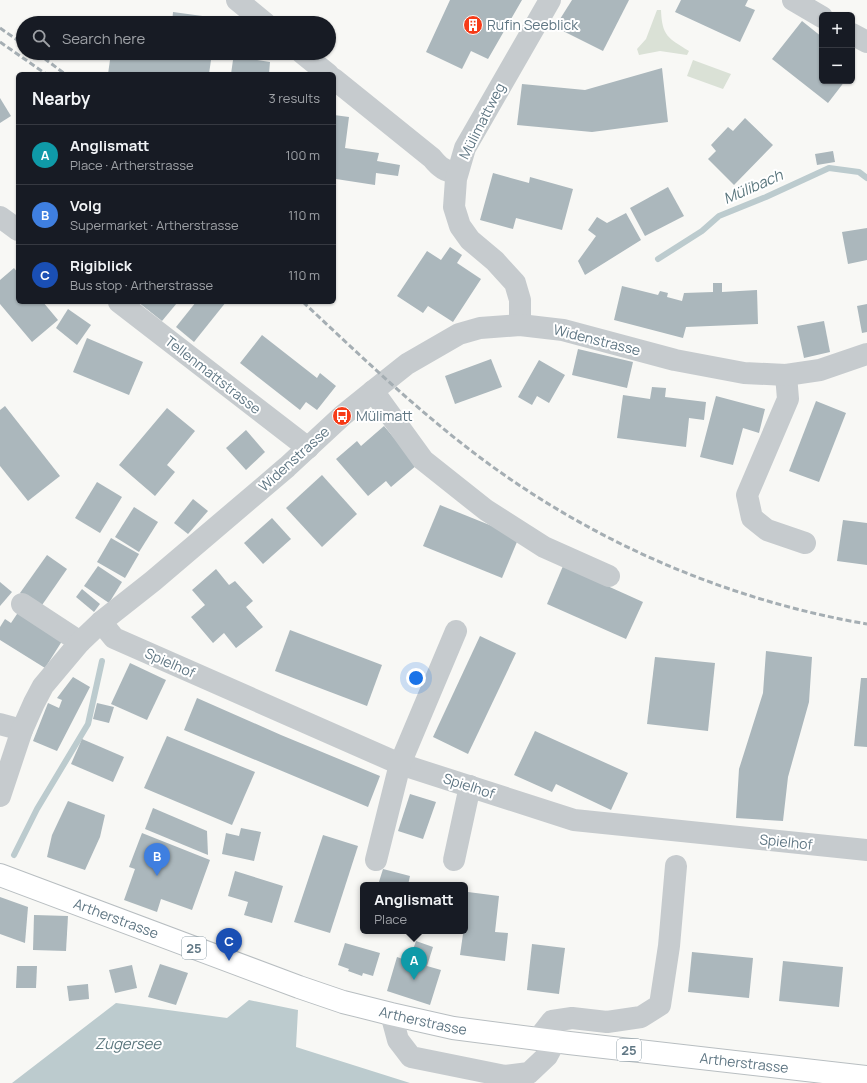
<!DOCTYPE html>
<meta charset="utf-8">
<style>
body{margin:0;font-family:Manrope,sans-serif;background:#20242c;color:#f1f3f6}
.controls{position:absolute;right:12px;top:12px;display:grid;overflow:hidden;border-radius:6px;box-shadow:0 1px 3px #0004}
.controls button{width:36px;height:36px;display:grid;place-items:center;padding:0;border:0;border-bottom:1px solid #363941;background:#171b24;color:#f1f3f6;font:20px sans-serif}
.you{position:absolute;left:416px;top:678px;width:14px;height:14px;margin:-10px;border:3px solid #fff;border-radius:50%;background:#1a73e8;box-shadow:0 0 0 6px #1a73e833}
.badge{display:grid;place-items:center;width:26px;height:26px;border-radius:50%;background:#f63b18;color:#fff;font-size:13px;font-weight:700}
.pin{position:absolute;translate:-50% -33px;filter:drop-shadow(0 1px 2px #0008)}
.pin::after{content:'';position:absolute;top:21px;width:14px;height:12px;background:inherit;clip-path:polygon(0 0,100% 0,50% 100%)}
.popup{position:absolute;left:360px;top:882px;width:108px;height:52px;box-sizing:border-box;display:grid;place-content:center;border-radius:6px;background:#171b24;filter:drop-shadow(0 1px 3px #0005);font-size:13px;white-space:nowrap;color:#9ea1a6}
.popup b{font-size:15px;color:#f1f3f6}
.popup::after{content:'';position:absolute;left:50%;top:100%;margin-left:-8px;border:8px solid transparent;border-top-color:#171b24}
.list{margin:0;padding:0;list-style:none}
h2{display:flex;justify-content:space-between;align-items:center;height:52px;margin:0;padding:0 16px;font-size:17px}
h2 small{font-size:13px;font-weight:400;color:#9ea1a6}
.list li{display:grid;grid-template-columns:26px 1fr auto;gap:12px;align-items:center;box-sizing:border-box;height:60px;padding:0 16px;border-top:1px solid #363941}
.list b{display:block;font-size:15px;white-space:nowrap}
.list p{margin:0;font-size:13px;white-space:nowrap;color:#9ea1a6}
.list em{font-size:13px;font-style:normal;color:#9ea1a6}
.icon{flex:none;width:22px;height:22px;fill:none;stroke:currentColor;stroke-width:2;stroke-linecap:round;stroke-linejoin:round}
.map{position:relative;flex:none;width:867px;height:1083px;overflow:hidden}
.search{position:absolute;background:#171b24;box-shadow:0 1px 3px #0004;left:16px;top:16px;width:320px;height:44px;display:flex;align-items:center;gap:10px;box-sizing:border-box;padding:0 14px;border-radius:22px;color:#9ea1a6;font-size:15px}
.panel{position:absolute;background:#171b24;box-shadow:0 1px 3px #0004;left:16px;top:72px;width:320px;height:232px;border-radius:6px}
.map>svg:first-child{display:block}
</style>
<div class="map">
<svg width="867" height="1083" viewBox="0 0 867 1083">
<rect width="100%" height="100%" fill="#f8f8f5"/>
<!-- green -->
<g fill="#dae1d6">
<path d="M657 10H661C662 36 668 38 689 51L687 55 660 51 639 55 637 49 646 39Z"/>
<polygon points="693,60 731,74 723,89 687,76"/>
</g>
<!-- water -->
<polygon fill="#bccbce" points="249,1000 298,1010 296,1047 410,1083 12,1083 116,1003 227,1018"/>
<g fill="none" stroke-linecap="round" stroke-linejoin="round">
<!-- stream -->
<g stroke="#bccbce" stroke-width="6">
<polyline points="658,259 702,231 719,216 766,197 829,168 859,172 867,178"/>
<polyline points="14,855 37,809 88,724 102,661"/>
</g>
</g>
<!-- building -->
<g fill="#abb7bc">
<polygon points="450,0 522,0 488,59 471,51 462,69 426,52"/>
<polygon points="572,0 629,0 603,51 555,27"/>
<polygon points="681,0 748,0 745,6 755,10 740,42 675,12"/>
<polygon points="173,12 217,18 216,23 172,23"/>
<polygon points="802,21 822,37 822,81 845,81 828,103 772,59"/>
<polygon points="111,53 212,53 209,74 108,74"/>
<polygon points="234,53 251,53 250,59 270,62 269,74 231,74"/>
<polygon points="662,68 668,122 592,132 517,125 522,84 585,90"/>
<polygon points="0,98 11,116 0,123"/>
<polygon points="334,115 349,117 345,148 379,153 377,161 400,165 398,176 376,173 375,185 336,179 334,185"/>
<polygon points="745,118 773,145 734,185 708,159 716,151 711,145 728,127 733,131"/>
<polygon points="833,151 835,162 817,165 815,154"/>
<polygon points="493,173 529,183 530,177 573,189 562,230 516,218 513,229 480,220"/>
<polygon points="668,187 684,216 645,236 630,208"/>
<polygon points="626,213 641,240 585,275 578,261 596,236 588,230 597,217 607,223"/>
<polygon points="867,228 867,260 848,264 842,232"/>
<polygon points="450,247 462,255 457,263 481,279 453,322 428,306 423,313 397,296 427,251 441,260"/>
<polygon points="14,268 18,273 18,302 43,302 58,320 32,342 0,304 0,280"/>
<polygon points="713,283 722,283 722,292 757,290 758,324 686,327 683,338 614,320 622,286 658,295 660,291 668,293 667,297 682,301 684,293 713,292"/>
<polygon points="138,302 176,302 177,303 162,321"/>
<polygon points="196,302 226,302 194,342 176,327"/>
<polygon points="867,304 867,332 862,333 857,306"/>
<polygon points="68,309 91,325 77,345 56,328"/>
<polygon points="824,321 830,352 804,358 797,326"/>
<polygon points="262,335 317,378 320,373 336,386 317,410 306,402 300,410 240,363"/>
<polygon points="87,338 143,362 129,395 73,372"/>
<polygon points="578,349 633,362 627,388 572,375"/>
<polygon points="491,359 502,387 455,404 445,376"/>
<polygon points="539,360 565,375 549,403 537,396 532,405 518,397"/>
<polygon points="652,387 666,388 665,397 706,402 704,420 689,418 686,447 617,438 623,395 650,399"/>
<polygon points="716,396 765,409 759,433 743,428 733,465 700,457"/>
<polygon points="816,401 846,413 819,482 789,471"/>
<polygon points="5,406 60,476 28,501 0,466 0,410"/>
<polygon points="167,408 195,431 167,465 175,472 155,496 119,465"/>
<polygon points="384,426 417,465 391,487 386,481 368,496 336,459 357,441 361,446"/>
<polygon points="246,430 265,452 246,470 226,448"/>
<polygon points="322,475 357,514 322,547 286,508"/>
<polygon points="97,482 122,497 100,533 75,518"/>
<polygon points="193,499 208,511 188,534 174,523"/>
<polygon points="440,505 519,537 502,578 423,546"/>
<polygon points="134,507 158,522 139,552 115,537"/>
<polygon points="272,518 291,539 263,564 244,543"/>
<polygon points="843,520 867,523 867,565 837,561"/>
<polygon points="111,538 139,554 125,578 97,562"/>
<polygon points="47,555 67,569 40,608 20,593"/>
<polygon points="98,566 122,582 109,603 84,586"/>
<polygon points="563,566 643,602 626,639 547,604"/>
<polygon points="216,569 229,585 235,581 253,601 246,607 263,627 236,648 224,633 213,643 191,617 205,605 192,590"/>
<polygon points="0,582 12,592 0,606"/>
<polygon points="82,589 100,604 94,612 76,597"/>
<polygon points="19,611 64,638 45,668 0,640 0,627 5,619 11,623"/>
<polygon points="290,630 382,665 367,706 275,671"/>
<polygon points="480,636 516,653 468,754 433,737"/>
<polygon points="766,651 812,657 809,702 788,777 783,821 736,818 739,769 763,693"/>
<polygon points="655,657 715,663 708,731 647,724"/>
<polygon points="130,663 166,680 147,720 111,704"/>
<polygon points="73,677 90,687 57,751 33,741 48,703 59,708 62,700 57,698"/>
<polygon points="861,678 867,678 867,747 854,746"/>
<polygon points="197,698 281,735 380,776 368,807 184,730"/>
<polygon points="97,703 114,707 109,723 93,719"/>
<polygon points="535,731 628,773 611,810 556,784 552,792 514,775"/>
<polygon points="167,736 255,772 232,825 144,788"/>
<polygon points="82,739 124,757 113,782 71,764"/>
<polygon points="410,794 436,802 423,839 398,831"/>
<polygon points="68,801 105,815 100,837 85,870 47,857 52,835"/>
<polygon points="153,808 207,831 208,855 145,829"/>
<polygon points="241,828 261,832 254,861 222,854 226,833 239,836"/>
<polygon points="142,833 210,860 192,910 161,899 157,912 124,900 135,869 129,867"/>
<polygon points="323,835 358,846 330,933 294,922"/>
<polygon points="383,869 410,876 408,885 378,885"/>
<polygon points="235,871 283,886 272,923 244,915 248,902 228,896"/>
<polygon points="468,892 499,896 495,932 508,933 505,961 460,955 463,934 443,932 465,931 465,913"/>
<polygon points="0,897 28,907 25,943 0,934"/>
<polygon points="34,915 68,916 66,951 33,950"/>
<polygon points="416,941 433,947 427,966 441,970 430,1005 387,991 397,957 409,961"/>
<polygon points="345,943 380,953 373,976 363,973 362,976 348,971 349,969 338,965"/>
<polygon points="532,944 565,948 559,994 527,990"/>
<polygon points="692,952 753,958 749,998 688,992"/>
<polygon points="783,961 843,967 839,1007 779,1001"/>
<polygon points="160,964 188,973 176,1005 148,997"/>
<polygon points="132,965 137,988 115,993 109,970"/>
<polygon points="17,966 37,966 36,988 16,988"/>
<polygon points="88,984 89,999 69,1001 67,986"/>
</g>
<g fill="none" stroke-linecap="round" stroke-linejoin="round">
<defs>
<g id="major">
<path id="s1" d="M0 875 299 987 343 1002 391 1014 453 1028 569 1043 867 1077"/>
</g>
</defs>
<!-- major casing -->
<use href="#major" stroke="#b8bec1" stroke-width="24"/>
<!-- minor -->
<g stroke="#c6cbce" stroke-width="22">
<polyline points="237,0 265,23"/>
<polyline points="793,0 822,17"/>
<polyline points="852,34 867,42"/>
<polyline points="302,53 328,74"/>
<path d="M334 79 432 158C440 168 445 171 457 173"/>
<polyline points="0,217 18,230"/>
<polyline points="119,302 308,448"/>
<polyline points="520,325 520,300 515,283 495,261 470,240 460,226 454,207 456,179 465,148 550,0"/>
<polyline points="786,375 788,399 747,495 752,518 767,530 805,543"/>
<polyline points="373,391 423,460 486,510 544,547 609,576"/>
<polyline points="22,604 80,642"/>
<polyline points="101,622 114,638 400,764 574,820 867,850"/>
<polyline points="0,724 22,730"/>
<polyline points="0,796 22,730 34,703 43,686 80,642 101,622 153,581 287,467 342,416 373,391 407,364 459,334 480,328 520,325 563,330 675,360 744,373 786,375 820,370 867,354"/>
<polyline points="376,860 400,764 456,631"/>
<polyline points="454,860 470,786"/>
<polyline points="391,1014 398,1040 411,1057 505,1076 529,1073 547,1056 555,1041"/>
<polyline points="538,1039 552,1021 572,1018 607,1022 641,1017 660,1005 669,946 676,866"/>
</g>
<!-- major -->
<use href="#major" stroke="#fff" stroke-width="22"/>
<!-- rail -->
<g stroke="#a5aeb3" stroke-width="3" stroke-dasharray="6 3" stroke-linecap="butt">
<polyline points="0,28 23,44"/>
<polyline points="0,42 46,74"/>
<polyline points="37,53 65,74"/>
<path d="M303 302C364 359 425 418 493 467 604 547 733 601 867 624"/>
</g>
</g>
<!-- icons -->
<defs>
<symbol id="building-disc" viewBox="-11 -11 22 22"><circle r="9.5" fill="#f63b18" stroke="#fff"/><path d="M-4-6H4V6H1V3H-1V6H-4ZM-2.5-4.3h1.7v1.8h-1.7ZM.8-4.3h1.7v1.8H.8ZM-2.5-1h1.7V.8h-1.7ZM.8-1h1.7V.8H.8Z" fill="#fff"/></symbol>
<symbol id="bus-disc" viewBox="-11 -11 22 22"><circle r="9.5" fill="#f63b18" stroke="#fff"/><path d="M-5-6H5V4H4V6H2V4H-2V6H-4V4H-5ZM-3.5-4V0h7V-4ZM-3.5 1.2v1.5H-2V1.2ZM2 1.2v1.5H3.5V1.2Z" fill="#fff"/></symbol>
</defs>
<g fill-rule="evenodd">
<use href="#building-disc" x="462" y="14" width="22" height="22"/>
<use href="#bus-disc" x="331" y="405" width="22" height="22"/>
</g>
<g text-anchor="middle" stroke-width="4" stroke-linejoin="round" paint-order="stroke">
<!-- shield labels -->
<g fill="#fff" stroke="#90a0a9" stroke-width="1">
<rect x="182" y="937" width="24" height="22" rx="3"/>
<rect x="617" y="1039" width="24" height="22" rx="3"/>
</g>
<g font-size="13" font-weight="bold" fill="#607784">
<text x="194" y="953">25</text>
<text x="629" y="1055">25</text>
</g>
<!-- poi labels -->
<g font-size="14" fill="#607784" stroke="#fff" text-anchor="start">
<text x="487" y="30">Rufin Seeblick</text>
<text x="356" y="421">Mülimatt</text>
</g>
<!-- street labels -->
<g font-size="14" fill="#607784" stroke="#fff">
<text transform="translate(482 121) rotate(-63)" y="5">Mülimattweg</text>
<text transform="translate(597 340) rotate(14)" y="5">Widenstrasse</text>
<text transform="translate(213 375) rotate(38)" y="5">Tellenmattstrasse</text>
<text transform="translate(294 459) rotate(-42)" y="5">Widenstrasse</text>
<text transform="translate(170 663) rotate(24)" y="5">Spielhof</text>
<text transform="translate(469 786) rotate(18)" y="5">Spielhof</text>
<text transform="translate(786 842) rotate(6)" y="5">Spielhof</text>
<text dy="5" stroke="none"><textPath href="#s1" startOffset="124">Artherstrasse</textPath></text>
<text dy="5" stroke="none"><textPath href="#s1" startOffset="448">Artherstrasse</textPath></text>
<text dy="5" stroke="none"><textPath href="#s1" startOffset="772">Artherstrasse</textPath></text>
</g>
<!-- water labels -->
<g font-size="15" font-style="italic" fill="#5b777e" stroke="#fff">
<text transform="translate(753 187) rotate(-24)" y="5">Mülibach</text>
<text x="128" y="1049">Zugersee</text>
</g>
</g>
</svg>
<div class="controls">
<button>+</button>
<button>−</button>
</div>
<div class="you"></div>
<div class="pin badge" style="left:414px;top:980px;background:#0f9aa8">A</div>
<div class="popup"><b>Anglismatt</b>Place</div>
<div class="pin badge" style="left:157px;top:876px;background:#3f7fe0">B</div>
<div class="pin badge" style="left:229px;top:961px;background:#1a4fb4">C</div>
<div class="search"><svg class="icon" aria-label="search" viewBox="0 0 24 24"><circle cx="10" cy="10" r="6"/><path d="M15 15l6 6"/></svg>Search here</div>
<section class="panel">
<h2>Nearby<small>3 results</small></h2>
<ul class="list">
<li><span class="badge" style="background:#0f9aa8">A</span><div><b>Anglismatt</b><p>Place · Artherstrasse</p></div><em>100 m</em></li>
<li><span class="badge" style="background:#3f7fe0">B</span><div><b>Volg</b><p>Supermarket · Artherstrasse</p></div><em>110 m</em></li>
<li><span class="badge" style="background:#1a4fb4">C</span><div><b>Rigiblick</b><p>Bus stop · Artherstrasse</p></div><em>110 m</em></li>
</ul>
</section>
</div>
